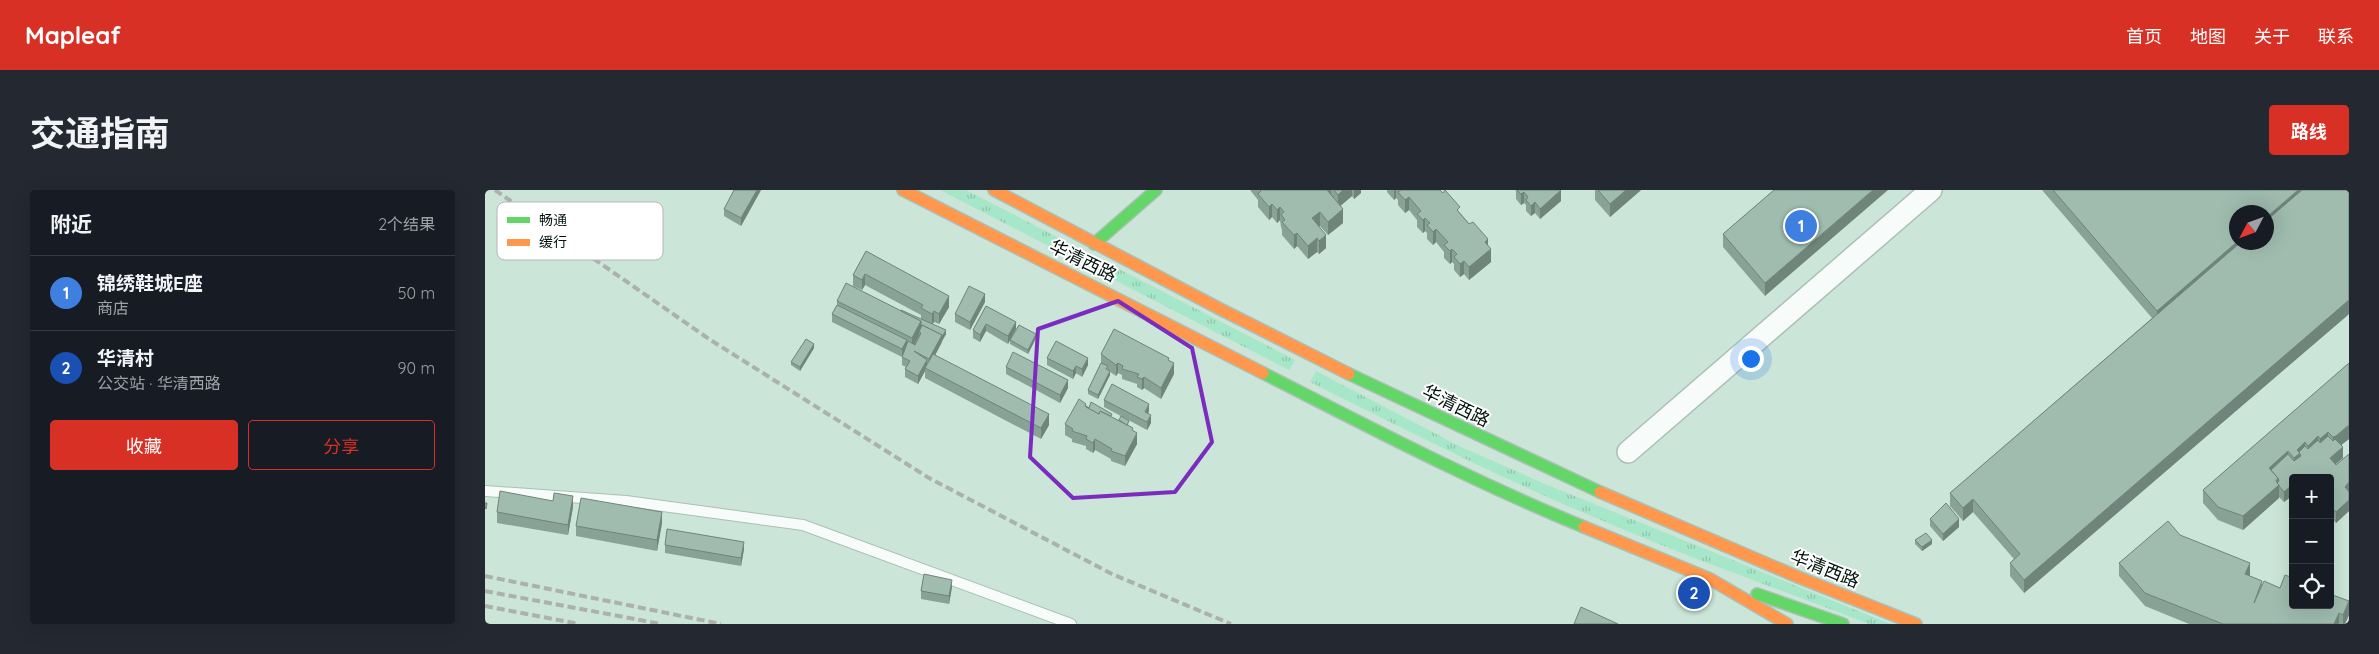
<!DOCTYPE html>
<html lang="zh">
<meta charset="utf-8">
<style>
body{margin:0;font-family:Quicksand,"Noto Sans SC",sans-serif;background:#242831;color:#f1f3f6}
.controls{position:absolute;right:15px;bottom:15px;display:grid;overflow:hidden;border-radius:5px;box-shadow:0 5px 20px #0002}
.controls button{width:45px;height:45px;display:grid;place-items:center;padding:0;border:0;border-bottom:1px solid #363941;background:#171b24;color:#f1f3f6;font:25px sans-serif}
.compass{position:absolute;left:1744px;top:15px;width:45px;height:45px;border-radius:50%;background:#171b24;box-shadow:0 5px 20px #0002;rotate:229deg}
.you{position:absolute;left:1265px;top:168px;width:18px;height:18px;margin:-12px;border:4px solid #fff;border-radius:50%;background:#1a73e8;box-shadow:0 0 0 8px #1a73e833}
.badge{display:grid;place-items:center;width:32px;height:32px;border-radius:50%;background:#d93025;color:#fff;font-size:16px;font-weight:700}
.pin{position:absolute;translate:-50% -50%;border:2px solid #fff;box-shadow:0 1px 5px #0006}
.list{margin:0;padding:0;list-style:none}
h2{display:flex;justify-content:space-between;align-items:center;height:65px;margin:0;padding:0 20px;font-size:21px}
h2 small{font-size:16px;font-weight:400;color:#9ea1a6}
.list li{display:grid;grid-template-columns:32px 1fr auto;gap:15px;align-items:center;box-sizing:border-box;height:75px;padding:0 20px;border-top:1px solid #363941}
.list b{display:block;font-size:19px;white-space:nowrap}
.list p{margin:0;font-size:16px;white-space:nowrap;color:#9ea1a6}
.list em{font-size:16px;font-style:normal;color:#9ea1a6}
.actions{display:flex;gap:10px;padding:15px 20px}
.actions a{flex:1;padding:11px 0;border:1px solid #d93025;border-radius:5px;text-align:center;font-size:18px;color:#d93025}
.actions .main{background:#d93025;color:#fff}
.icon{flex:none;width:28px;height:28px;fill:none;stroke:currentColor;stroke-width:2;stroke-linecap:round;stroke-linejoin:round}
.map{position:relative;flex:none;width:1864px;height:434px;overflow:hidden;border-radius:5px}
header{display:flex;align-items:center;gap:30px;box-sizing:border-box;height:70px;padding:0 25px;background:#d93025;color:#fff}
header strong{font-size:24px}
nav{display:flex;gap:28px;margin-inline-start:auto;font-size:18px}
.intro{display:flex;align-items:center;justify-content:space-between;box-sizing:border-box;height:120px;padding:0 30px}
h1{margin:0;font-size:35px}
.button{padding:12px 22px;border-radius:5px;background:#d93025;color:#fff;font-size:18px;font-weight:700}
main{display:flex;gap:30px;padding:0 30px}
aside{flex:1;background:#171b24;border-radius:5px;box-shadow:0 5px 20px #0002}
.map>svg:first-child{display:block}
</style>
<header>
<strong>Mapleaf</strong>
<nav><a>首页</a><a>地图</a><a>关于</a><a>联系</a></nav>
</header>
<div class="intro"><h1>交通指南</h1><a class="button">路线</a></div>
<main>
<aside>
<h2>附近<small>2个结果</small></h2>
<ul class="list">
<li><span class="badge" style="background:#3f7fe0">1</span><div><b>锦绣鞋城E座</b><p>商店</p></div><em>50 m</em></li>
<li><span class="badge" style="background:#1a4fb4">2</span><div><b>华清村</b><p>公交站 · 华清西路</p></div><em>90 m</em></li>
</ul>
<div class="actions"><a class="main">收藏</a><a>分享</a></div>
</aside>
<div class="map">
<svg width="1864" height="434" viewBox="0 0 1864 434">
<defs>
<pattern id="grass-tufts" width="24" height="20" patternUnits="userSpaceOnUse" patternTransform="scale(1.25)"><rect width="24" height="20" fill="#a7e7c9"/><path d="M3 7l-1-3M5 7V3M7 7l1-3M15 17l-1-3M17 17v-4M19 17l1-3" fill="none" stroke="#8ec5ab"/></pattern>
</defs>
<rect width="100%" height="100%" fill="#cbe5d8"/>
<!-- grass -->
<g fill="url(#grass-tufts)">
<polygon points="455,0 481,0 810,170 804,180"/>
<path d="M831 181 974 256 1060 294 1405 434H1384C1297 400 1209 370 1123 333 1021 291 923 241 825 192Z"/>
</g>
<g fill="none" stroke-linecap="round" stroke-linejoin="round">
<defs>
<polyline id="lane" points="0,301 141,311 318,335 586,434"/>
<polyline id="street" points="1143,262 1446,0"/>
<g id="fast">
<polyline points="609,54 671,0"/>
<path d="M778 183C884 237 989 292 1099 337"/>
<polyline points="864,184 1115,302"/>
<polyline points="1272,404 1358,434"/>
</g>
<g id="slow">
<polyline points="418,0 778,183"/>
<polyline points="509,0 735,119 864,184"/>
<polyline points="1115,302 1313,387 1431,434"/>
<polyline points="1099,337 1225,389 1302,434"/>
</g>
</defs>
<!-- lane casing -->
<use href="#lane" stroke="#abc0b5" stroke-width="12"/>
<!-- street casing -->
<use href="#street" stroke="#abc0b5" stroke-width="24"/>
<!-- fast casing -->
<use href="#fast" stroke="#abc0b5" stroke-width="14"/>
<!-- slow casing -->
<use href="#slow" stroke="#abc0b5" stroke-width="14"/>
<!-- lane -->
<use href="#lane" stroke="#f7fbf9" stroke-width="10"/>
<!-- street -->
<use href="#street" stroke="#f7fbf9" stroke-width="21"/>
<!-- fast -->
<use href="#fast" stroke="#63d668" stroke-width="11"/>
<!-- slow -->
<use href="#slow" stroke="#ff974d" stroke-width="11"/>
<!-- rail -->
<g stroke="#acb1ae" stroke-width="4" stroke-dasharray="8 4" stroke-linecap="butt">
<polyline points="10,0 224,149 444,288 627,384 746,434"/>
<polyline points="0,386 236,434"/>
<polyline points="0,401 176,434"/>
<polyline points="0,416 94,434"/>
</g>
</g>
<!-- wall -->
<g fill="#89a296">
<polygon points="276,0 256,36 239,26 239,19"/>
<polygon points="765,0 876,0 876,3 869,9 867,6 855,16 858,33 843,45 835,36 834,36 841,58 834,64 832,62 823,69 812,56 809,59 797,45 797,40 796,37 795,30 792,33 787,27 784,30 773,17 773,10"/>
<polygon points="902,0 955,0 1003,55 1006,72 984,90 979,84 975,87 969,80 969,74 967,72 965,74 959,68 959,62 951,52 948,55 942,49 942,43 940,41 938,43 932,37 932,30 924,20 920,23 913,15 913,10 911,8 909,10 902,2"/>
<polygon points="1030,0 1076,0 1076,11 1055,29 1050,23 1046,26 1041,21 1041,15 1039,13 1036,15 1031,9 1031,1"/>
<polygon points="1110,0 1156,0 1125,27 1110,10"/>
<polygon points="1289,0 1280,106 1238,57 1238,44"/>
<polygon points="1557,0 1864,0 1864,124 1539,403 1525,386 1525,373 1529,369 1488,322 1478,331 1465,316 1465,303 1667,128"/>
<polygon points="381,61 464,117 454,134 449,132 447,134 461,144 450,165 564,235 556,249 440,188 440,181 433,194 420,187 420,179 421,177 417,175 417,167 347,132 347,124 352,116 352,111 416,121 436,129 436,125 380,95 377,100 368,96 368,85"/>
<polygon points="500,112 485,140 470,132 470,124"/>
<polygon points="501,116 531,132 523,154 501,141 495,152 488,148 488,140"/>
<polygon points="551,148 543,164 525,154 525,150"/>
<polygon points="329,158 315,181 306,175 306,172"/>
<polygon points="616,164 684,171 689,184 676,209 659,198 657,200 652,197 652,194 637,189 637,185 633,183 631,186 625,182 625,185 613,209 603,204 603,200 616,173"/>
<polygon points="562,168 603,175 597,187 591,183 588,189 562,175"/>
<polygon points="1864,173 1864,249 1856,255 1858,268 1850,274 1851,275 1864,264 1864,321 1851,333 1847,329 1845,288 1808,288 1808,305 1799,312 1794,307 1794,308 1758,340 1733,330 1718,313 1718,300"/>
<polygon points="521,177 583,198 575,213 521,184"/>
<polygon points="619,210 664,221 663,224 666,233 662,240 619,217"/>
<polygon points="627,227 644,235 644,236 648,241 652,254 640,276 626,271 626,269 610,260 608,263 601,259 601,256 587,252 587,249 580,245 580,234"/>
<polygon points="68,311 88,317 83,345 12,333 12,322"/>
<polygon points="1445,329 1474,337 1458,351 1445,336"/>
<polygon points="177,333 172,361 91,346 91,336"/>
<polygon points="1695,345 1777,394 1795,398 1864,425 1860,434 1704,434 1660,416 1634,386 1634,373"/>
<polygon points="1430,350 1447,354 1437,361 1430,354"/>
<polygon points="180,355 259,359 256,376 180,363"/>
<polygon points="467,397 464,414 436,409 436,401"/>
</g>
<!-- shaded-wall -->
<g fill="#6f847a">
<polygon points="272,0 276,0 256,36 256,28"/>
<polygon points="842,0 846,0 846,10"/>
<polygon points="858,0 867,0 867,6 853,18 853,5"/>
<polygon points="869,0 876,0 876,3 869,9"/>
<polygon points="909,0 911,0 911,8 909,10"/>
<polygon points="1076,0 1076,11 1055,29 1055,19"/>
<polygon points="1141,0 1156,0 1125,27 1125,14"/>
<polygon points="1388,0 1403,0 1280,106 1280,93"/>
<polygon points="1813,0 1828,0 1782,40 1782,27"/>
<polygon points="1039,2 1039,13 1036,15 1036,4"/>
<polygon points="924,7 924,20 920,23 920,10"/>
<polygon points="1050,12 1050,23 1046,26 1046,16"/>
<polygon points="787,14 787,27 784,30 784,17"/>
<polygon points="795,17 795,30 792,33 792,20"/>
<polygon points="858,19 858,33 843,45 843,32"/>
<polygon points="835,22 835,36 827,42 827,28"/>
<polygon points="940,28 940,41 938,43 938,30"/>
<polygon points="951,39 951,52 948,55 948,42"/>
<polygon points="812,43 812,56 809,59 809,45"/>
<polygon points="841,45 841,58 834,64 834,51"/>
<polygon points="832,48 832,62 823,69 823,56"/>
<polygon points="1003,49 1003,61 1006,59 1006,72 984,90 984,77 1000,52"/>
<polygon points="1752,52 1767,52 1672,134 1672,121"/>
<polygon points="967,59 967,72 965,74 965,61"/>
<polygon points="979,71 979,84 975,87 975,74"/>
<polygon points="380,84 380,95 377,100 377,90"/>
<polygon points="500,104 500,112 485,140 485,132"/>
<polygon points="464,106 464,117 454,134 454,124"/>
<polygon points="1864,110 1864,124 1539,403 1539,390"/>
<polygon points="449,121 449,132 447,135 447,124"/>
<polygon points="436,131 436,141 434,142 434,145 427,159 427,148"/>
<polygon points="531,132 531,139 523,154 523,146"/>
<polygon points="501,134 501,141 495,152 495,145"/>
<polygon points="461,140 461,144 457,151 457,147"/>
<polygon points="551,144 551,148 543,164 543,160"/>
<polygon points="457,145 457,152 444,177 444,169"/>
<polygon points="422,150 422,157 417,167 417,159"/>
<polygon points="329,154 329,158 315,181 315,177"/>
<polygon points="603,168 603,175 597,187 597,179"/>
<polygon points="442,170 442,178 440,178 440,181 433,194 433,186"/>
<polygon points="633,173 633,183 631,186 631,175"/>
<polygon points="689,173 689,184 676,209 676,198"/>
<polygon points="591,176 591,183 588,189 588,181"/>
<polygon points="625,181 625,185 613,209 613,205"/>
<polygon points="659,187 659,198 657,200 657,189"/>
<polygon points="583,190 583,198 575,213 575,205"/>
<polygon points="664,214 664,221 660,230 660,222"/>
<polygon points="564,224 564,235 556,249 556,238"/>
<polygon points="666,225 666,233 662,240 662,232"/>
<polygon points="1864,235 1864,249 1851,259 1848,261 1848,247"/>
<polygon points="1843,242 1843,255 1835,262 1835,249"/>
<polygon points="652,243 652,254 640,276 640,266"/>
<polygon points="1833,246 1833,259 1823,269 1823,256"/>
<polygon points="610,249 610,260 608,263 608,253"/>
<polygon points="1820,252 1820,266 1816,266 1815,265 1815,276 1809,281 1809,268 1812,260"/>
<polygon points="1858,257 1858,268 1845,279 1845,268"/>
<polygon points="1803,261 1803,274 1790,286 1784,278"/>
<polygon points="1793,288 1793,295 1794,295 1794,308 1758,340 1758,326"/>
<polygon points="1864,292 1864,302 1860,297"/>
<polygon points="1808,294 1808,305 1799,312 1799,302"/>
<polygon points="88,306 88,317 83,345 83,335"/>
<polygon points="1488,309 1488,322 1478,331 1478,318"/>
<polygon points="1864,310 1864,321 1851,333 1851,322"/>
<polygon points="1847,318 1847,329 1845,331 1845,320"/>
<polygon points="177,322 177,333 172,361 172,350"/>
<polygon points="1474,329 1474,337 1458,351 1458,344"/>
<polygon points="1447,350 1447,354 1437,361 1437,357"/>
<polygon points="259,352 259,359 256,376 256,368"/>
<polygon points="1765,373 1765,386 1760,384"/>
<polygon points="467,390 467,397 464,414 464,406"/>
<polygon points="1864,411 1864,425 1860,434 1858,434 1858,425"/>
<polygon points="1854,423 1854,434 1849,434"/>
</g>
<!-- building -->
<g fill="#9fbcaf" stroke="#6f847a">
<polygon points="249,0 272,0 256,28 239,19"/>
<polygon points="775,0 842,0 858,19 843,32 835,22 827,28 841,45 834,51 832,48 823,56 812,43 809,45 797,32 800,30 796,24 799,22 795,17 792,20 787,14 784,17 773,4 776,1"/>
<polygon points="849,0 858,0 853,5"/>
<polygon points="916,0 955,0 958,3 960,0 975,17 972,20 984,34 988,32 1003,49 1000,52 1006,59 984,77 979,71 975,74 969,67 972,64 967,59 965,61 959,55 963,52 951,39 948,42 942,35 945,33 940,28 938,30 932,24 936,21 924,7 920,10 913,2"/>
<polygon points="1032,0 1076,0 1055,19 1050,12 1046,16 1041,10 1043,7 1039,2 1036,4"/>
<polygon points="1113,0 1141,0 1125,14"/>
<polygon points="1289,0 1388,0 1280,93 1238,44"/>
<polygon points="1568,0 1813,0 1782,27 1782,22 1752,22 1752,52 1672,121"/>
<polygon points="1817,0 1864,0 1864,110 1539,390 1525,373 1535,364 1488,309 1478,318 1465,303 1756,52 1782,52 1782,30"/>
<polygon points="381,61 464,106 454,124 449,121 447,124 436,118 438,115 380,84 377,90 368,85"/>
<polygon points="361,93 436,131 427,148 352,111"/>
<polygon points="484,96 500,104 485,132 470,124"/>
<polygon points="352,115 422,150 417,159 347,124"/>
<polygon points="501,116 531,132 523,146 501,134 495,145 488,140"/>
<polygon points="416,120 461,140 457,147 457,145 437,135 436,137 436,131 416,121"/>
<polygon points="437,135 457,145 444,169 429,161 442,170 433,186 420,179 425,171 417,167 423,151 430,155 436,143 434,142"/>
<polygon points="534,135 551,144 543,160 525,150"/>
<polygon points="629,139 684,168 683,170 689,173 676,198 659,187 657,189 652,187 654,184 637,179 638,176 633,173 631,175 616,164"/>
<polygon points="321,149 329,154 315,177 306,172"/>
<polygon points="571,151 603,168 597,179 591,176 588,181 562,168"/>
<polygon points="528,162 583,190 575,205 521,177"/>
<polygon points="448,164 564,224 556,238 440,178"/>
<polygon points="616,173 623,176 621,179 625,181 613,205 603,200"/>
<polygon points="1864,173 1864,235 1851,246 1848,247 1843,242 1835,249 1833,246 1823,256 1820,252 1812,260 1815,263 1809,268 1803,261 1784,278 1793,288 1791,291 1794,295 1758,326 1733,317 1718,300"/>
<polygon points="627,194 664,214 660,222 666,225 662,232 619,210"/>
<polygon points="594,209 601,214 600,216 614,224 615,221 648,238 647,240 652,243 640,266 626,261 627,259 610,249 608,253 601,249 602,246 587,241 588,239 580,234"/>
<polygon points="606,212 627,224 626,226 615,221 614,224 601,217 601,216 604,218"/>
<polygon points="636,226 644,231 642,235 634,230"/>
<polygon points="1843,246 1848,251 1850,249 1858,257 1845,268 1851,275 1864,264 1864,292 1860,297 1864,302 1864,310 1851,322 1847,318 1845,320 1845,288 1808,288 1808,294 1799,302 1794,296 1794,295 1792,293 1794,291 1793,288 1786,280 1803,264 1809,271 1816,266 1814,262 1820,256 1823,259 1833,250 1835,253"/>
<polygon points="15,301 68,311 69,303 88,306 83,335 12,322"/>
<polygon points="96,308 177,322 172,350 91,336"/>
<polygon points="0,313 2,313 1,319 0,318"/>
<polygon points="1461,313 1474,329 1458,344 1445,329"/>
<polygon points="1683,331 1695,345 1765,373 1760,384 1777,391 1769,413 1779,391 1795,398 1800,385 1808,388 1808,415 1845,415 1845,404 1864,411 1858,425 1854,423 1849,434 1738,434 1660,403 1634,373"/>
<polygon points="182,339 259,352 256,368 180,355"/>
<polygon points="1441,343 1447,350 1437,357 1430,350"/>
<polygon points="439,384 467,390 464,406 436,401"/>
<polygon points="1096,417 1133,434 1089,434"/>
</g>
<!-- marked area -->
<path fill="none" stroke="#7b2cbf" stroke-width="4" stroke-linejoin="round" d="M633 111 707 158 727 252 690 302 588 308 545 267 553 139Z"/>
<g text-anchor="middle" stroke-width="4" stroke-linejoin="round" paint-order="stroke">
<!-- street labels -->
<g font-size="18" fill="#03140d" stroke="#fff">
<text transform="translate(598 71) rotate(26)" y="6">华清西路</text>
<text transform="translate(971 216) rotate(26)" y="6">华清西路</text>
<text transform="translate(1340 379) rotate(22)" y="6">华清西路</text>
</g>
</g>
<!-- legend -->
<rect x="12" y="12" width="166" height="58" rx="8" fill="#fff" stroke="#b3b8b6" stroke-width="1"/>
<rect x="22" y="27" width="23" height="6" fill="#63d668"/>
<rect x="22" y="49" width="23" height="7" fill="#ff974d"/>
<g font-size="14" fill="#03140d">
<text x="54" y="35">畅通</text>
<text x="54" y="57">缓行</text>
</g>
</svg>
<div class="controls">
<button>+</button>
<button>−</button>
<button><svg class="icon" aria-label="locate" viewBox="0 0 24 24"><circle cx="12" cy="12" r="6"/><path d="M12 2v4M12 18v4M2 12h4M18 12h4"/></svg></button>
</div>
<svg class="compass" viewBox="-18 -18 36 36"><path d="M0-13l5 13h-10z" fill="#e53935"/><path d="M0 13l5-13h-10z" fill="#9ea1a6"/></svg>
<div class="you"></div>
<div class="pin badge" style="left:1316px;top:36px;background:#3f7fe0">1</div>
<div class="pin badge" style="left:1209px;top:403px;background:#1a4fb4">2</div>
</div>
</main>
